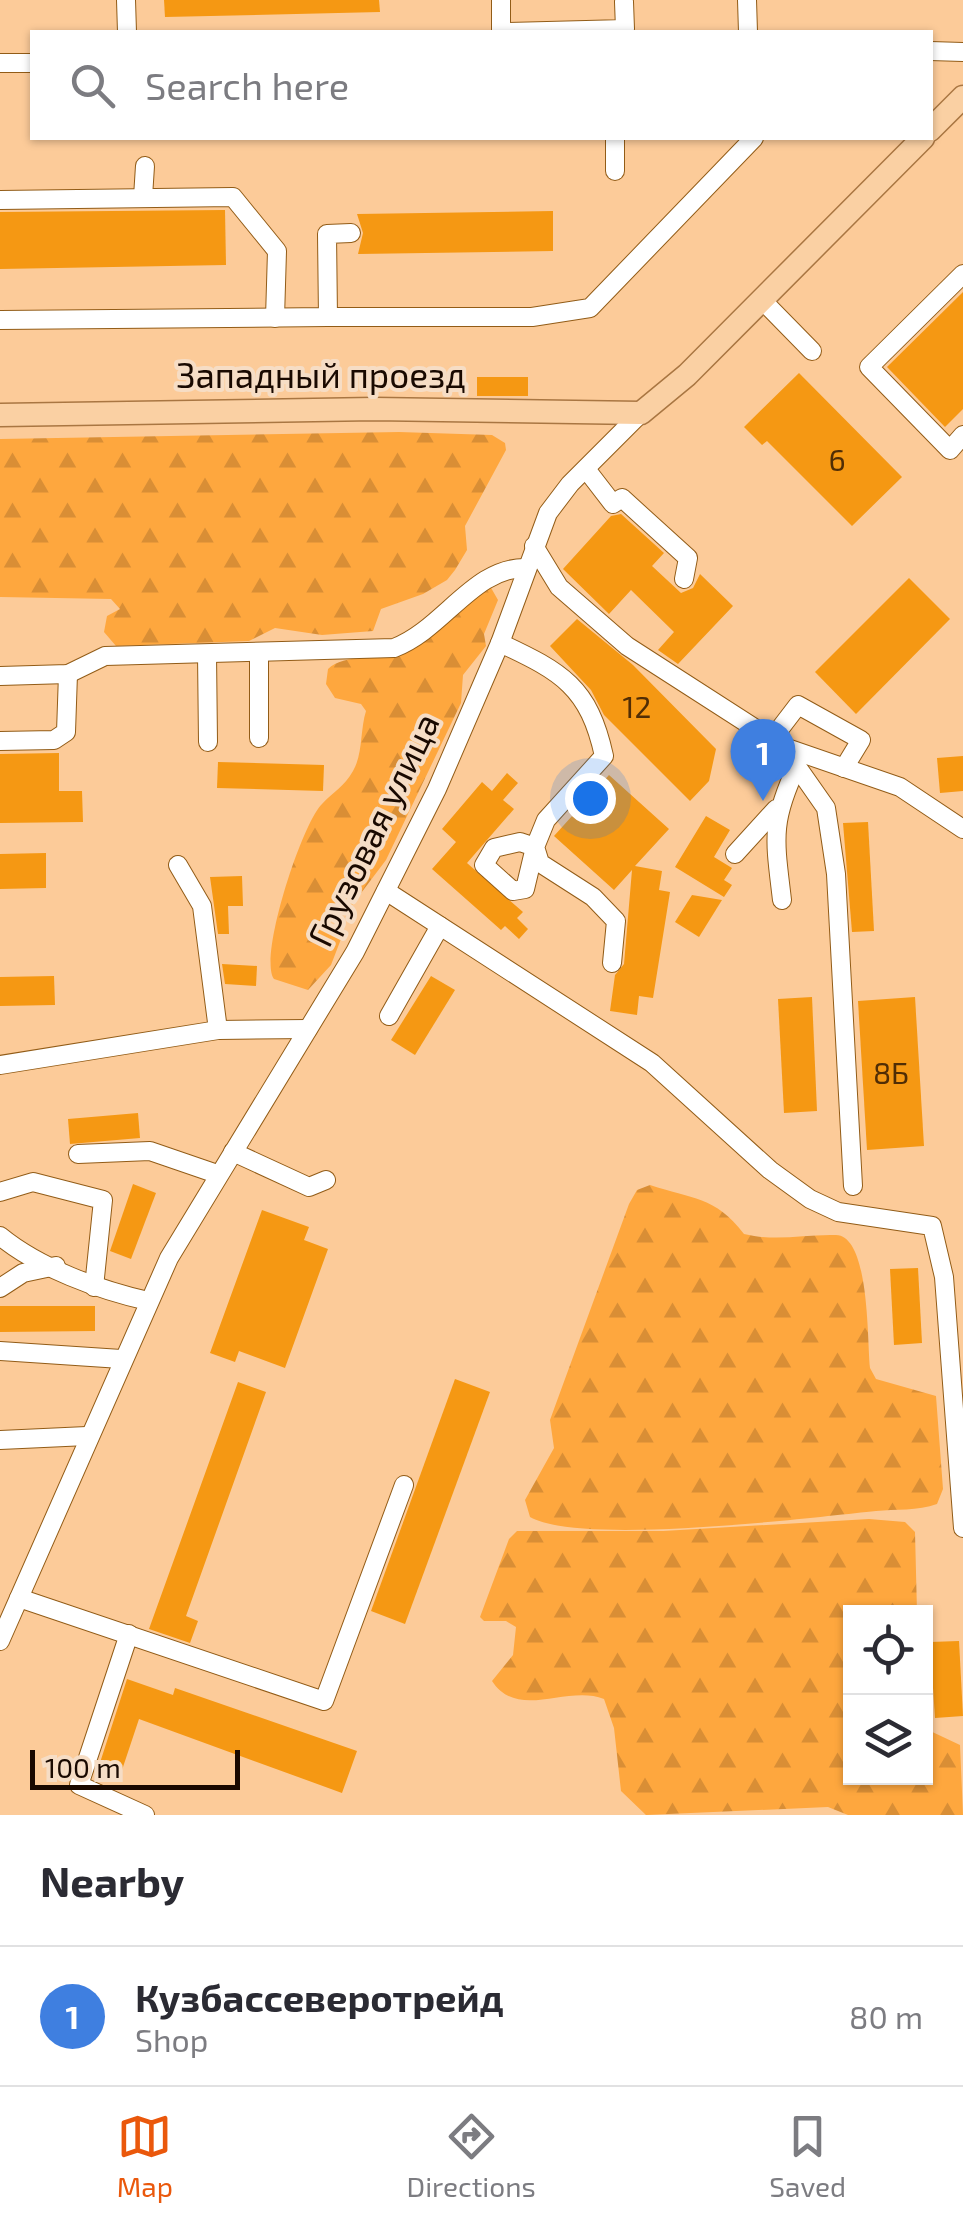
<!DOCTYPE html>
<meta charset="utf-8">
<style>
body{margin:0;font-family:"Exo 2",sans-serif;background:#f2f2f3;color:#2b2b33}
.controls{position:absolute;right:30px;bottom:30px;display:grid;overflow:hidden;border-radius:0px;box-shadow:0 2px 8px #0004}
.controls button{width:90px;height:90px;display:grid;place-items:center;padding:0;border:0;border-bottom:2px solid #e1e1e2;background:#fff;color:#2b2b33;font:50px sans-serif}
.scale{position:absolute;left:30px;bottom:25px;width:210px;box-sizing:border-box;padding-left:10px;border:5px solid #190900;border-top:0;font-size:28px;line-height:35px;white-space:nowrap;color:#190900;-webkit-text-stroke:8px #f6ddc5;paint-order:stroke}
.you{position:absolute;left:590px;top:798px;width:35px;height:35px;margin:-25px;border:8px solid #fff;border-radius:50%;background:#1a73e8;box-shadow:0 0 0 15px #1a73e833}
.badge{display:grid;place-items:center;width:65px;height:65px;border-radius:50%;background:#ea580c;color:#fff;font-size:32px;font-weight:700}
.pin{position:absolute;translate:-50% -82px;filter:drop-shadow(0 2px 5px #0008)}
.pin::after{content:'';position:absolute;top:52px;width:35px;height:30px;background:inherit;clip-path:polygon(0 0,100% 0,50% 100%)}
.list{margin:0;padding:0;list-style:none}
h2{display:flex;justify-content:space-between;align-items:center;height:130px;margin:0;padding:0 40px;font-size:42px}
h2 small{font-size:32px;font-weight:400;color:#7c7c81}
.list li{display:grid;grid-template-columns:65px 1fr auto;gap:30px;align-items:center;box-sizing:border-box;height:140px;padding:0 40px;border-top:2px solid #e1e1e2}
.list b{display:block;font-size:38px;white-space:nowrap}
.list p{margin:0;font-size:32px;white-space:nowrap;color:#7c7c81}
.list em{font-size:32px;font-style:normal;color:#7c7c81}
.icon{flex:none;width:55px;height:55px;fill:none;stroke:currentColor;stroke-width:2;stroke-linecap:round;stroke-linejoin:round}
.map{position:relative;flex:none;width:963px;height:1815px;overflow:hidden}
.search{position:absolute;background:#fff;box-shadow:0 2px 8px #0004;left:30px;right:30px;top:30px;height:110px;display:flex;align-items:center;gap:25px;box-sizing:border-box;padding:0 35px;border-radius:0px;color:#7c7c81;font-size:38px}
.sheet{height:270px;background:#fff}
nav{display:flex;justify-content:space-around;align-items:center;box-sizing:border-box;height:140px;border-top:2px solid #e1e1e2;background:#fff;font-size:28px;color:#7c7c81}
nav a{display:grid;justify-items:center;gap:5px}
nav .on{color:#ea580c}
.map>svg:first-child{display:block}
</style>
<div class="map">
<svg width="963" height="1815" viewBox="0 0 963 1815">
<defs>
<pattern id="forest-firs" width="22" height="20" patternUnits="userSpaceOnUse" patternTransform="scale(2.5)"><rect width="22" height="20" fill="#fea73e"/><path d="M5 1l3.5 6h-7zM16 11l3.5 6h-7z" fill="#d98e35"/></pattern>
</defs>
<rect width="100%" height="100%" fill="#fccb99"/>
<!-- forest -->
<g fill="url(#forest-firs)">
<polygon points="399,432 492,435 505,443 506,450 465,526 467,550 455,570 447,580 423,594 381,609 373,631 322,635 275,628 249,641 116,646 104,632 107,616 120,609 111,599 0,597 0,439"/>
<path d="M490 586 498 600 484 634 486 646 463 675 461 703 386 860 349 909 329 922 328 928 341 939 331 965 308 990 274 979C258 958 302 823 322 804 333 792 344 787 353 771 363 754 360 730 366 711L361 704 335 698 326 684 328 669C344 653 382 660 404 653 435 641 470 589 490 586Z"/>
<path d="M650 1185C692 1199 715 1196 744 1234 777 1242 804 1234 836 1235 870 1236 867 1340 870 1368L876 1379 936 1396 943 1489 937 1504C918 1511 895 1509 876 1511 808 1518 581 1546 530 1517L525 1500 554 1448 550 1420 554 1409 629 1204 637 1190Z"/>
<path d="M869 1519 905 1522 915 1532 917 1612H850V1778H926V1729L960 1745 963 1815H848L828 1807 646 1815 621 1791 614 1728 604 1699C567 1684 518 1721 492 1681L513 1655 516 1627 506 1621H484L480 1617 509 1539 517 1531H663Z"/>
</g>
<!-- building -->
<g fill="#f59813">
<polygon points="164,0 379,0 380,12 165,17"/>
<polygon points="225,210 226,265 0,269 0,212"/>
<polygon points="553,211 553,251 358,254 363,233 357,214"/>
<polygon points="963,292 963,409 945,427 887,367"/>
<polygon points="799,373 902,477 852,526 767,441 762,445 744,427"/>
<rect x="477" y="377" width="51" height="19"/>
<polygon points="621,514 664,553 652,566 681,593 693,588 700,574 733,606 678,664 658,650 674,632 631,590 609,614 563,569 611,516"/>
<polygon points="909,578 950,619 856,714 815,672"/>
<polygon points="577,619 633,665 716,749 709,781 690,801 604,715 591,690 550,646"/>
<polygon points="59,753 59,791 82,791 83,822 0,823 0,754"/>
<polygon points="963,756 963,791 940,793 937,758"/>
<polygon points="218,762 324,765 323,791 217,788"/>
<polygon points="507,773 518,783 503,800 514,809 467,863 523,912 517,918 528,929 519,939 505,926 501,930 432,869 456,842 442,829 482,782 492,791"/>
<polygon points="609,775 669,829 635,866 662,871 659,890 670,892 653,998 639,996 637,1015 610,1011 615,975 624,964 632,870 614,890 554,836"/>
<polygon points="706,816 730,830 714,857 732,868 724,880 732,885 724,897 675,867"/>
<polygon points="868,822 874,931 852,932 843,823"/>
<polygon points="46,853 46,888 0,889 0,854"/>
<polygon points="242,876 243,906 228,906 229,934 218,934 210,877"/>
<polygon points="692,895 722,900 699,937 675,922"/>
<polygon points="222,964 257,966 256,986 225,984"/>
<polygon points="54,976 55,1005 0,1006 0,977"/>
<polygon points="431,976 455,990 415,1055 391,1040"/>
<polygon points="812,997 817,1111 784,1113 778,999"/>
<polygon points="915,997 924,1146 867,1150 858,1001"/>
<polygon points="138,1113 140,1138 70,1144 68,1119"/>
<polygon points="133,1184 156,1193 131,1259 110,1251"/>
<polygon points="262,1210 309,1227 304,1240 328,1249 285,1368 239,1351 235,1362 210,1353"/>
<polygon points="918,1268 922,1343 894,1345 890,1269"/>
<polygon points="0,1306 95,1306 95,1331 0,1332"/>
<polygon points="455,1379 490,1392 405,1624 371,1611"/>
<polygon points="238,1382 266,1392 186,1616 198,1621 190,1643 149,1629"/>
<polygon points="959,1641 963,1716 935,1718 930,1642"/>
<polygon points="127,1679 173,1695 175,1688 357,1751 342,1793 139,1719 119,1779 97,1772"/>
</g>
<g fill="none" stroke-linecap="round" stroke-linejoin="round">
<defs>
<g id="minor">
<polyline points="126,0 127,32"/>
<polyline points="501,0 501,32"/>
<polyline points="747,0 748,32"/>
<polyline points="506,32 625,29 624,2"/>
<polyline points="930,51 963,52"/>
<polyline points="0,63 32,63"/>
<polyline points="615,138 615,171"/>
<polyline points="143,197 145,166"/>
<polyline points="0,200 233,197 277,251 275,318"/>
<polyline points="963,274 869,367 950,450 963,435"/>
<polyline points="761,299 812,351"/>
<polyline points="328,317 532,317 590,308 754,138"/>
<polyline points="0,320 328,317 327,234 351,233"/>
<polyline points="586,469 613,504 622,498 688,558 684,579"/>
<polyline points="534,546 559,587 627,646 784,747 900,787 963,829"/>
<path d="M500 643C562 672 589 687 604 756L546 820 535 847 540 863 593 897 616 921 612 963"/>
<polyline points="259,652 259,738"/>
<polyline points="207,654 208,742"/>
<path d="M0 676 68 674 105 656 394 648C444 629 474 566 527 568"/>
<polyline points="772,739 798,705 861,740 844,768"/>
<polyline points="0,741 54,740 66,732 68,674"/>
<polyline points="784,748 826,808 836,874 853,1186"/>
<polygon points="520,842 535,847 525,889 513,891 484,865 494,848"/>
<polyline points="735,854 776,809"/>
<polyline points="178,865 202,906 218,1030"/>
<polyline points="386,891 652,1063 770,1170 810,1199 838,1212 932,1226 944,1277 963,1528"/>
<path d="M782 900C775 840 770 823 797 766"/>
<polyline points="389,1016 440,926"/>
<polyline points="0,1065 218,1030 308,1029"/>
<polyline points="233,1152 309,1187 326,1180"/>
<polyline points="78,1154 150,1151 217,1174"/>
<polyline points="0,1192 33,1182 103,1200 94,1287"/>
<path d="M0 1236C39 1268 99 1290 148 1301"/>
<polyline points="0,1288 23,1273 56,1266"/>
<polyline points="0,1351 121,1359"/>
<polyline points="0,1440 87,1436"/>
<polyline points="19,1598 324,1701 404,1485"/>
<polyline points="129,1634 79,1785 145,1815"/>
<polyline points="0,1641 169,1258 355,952 437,789 500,643 548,513 570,484 641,413"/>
</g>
<g id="major">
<polyline points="930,130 963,97"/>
<polyline points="0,415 374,409 641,413 687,375 923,138"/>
</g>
</defs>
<!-- minor casing -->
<use href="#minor" stroke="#925c17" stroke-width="20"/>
<!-- major casing -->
<use href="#major" stroke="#a97642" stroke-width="25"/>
<!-- minor -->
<use href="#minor" stroke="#fff" stroke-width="18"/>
<!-- major -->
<use href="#major" stroke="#fad0a3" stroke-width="22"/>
</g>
<g text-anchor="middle" stroke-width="8" stroke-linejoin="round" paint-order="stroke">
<!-- number labels -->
<g font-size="30" fill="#502d05">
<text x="837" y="471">6</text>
<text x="637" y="718">12</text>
<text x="891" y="1084">8Б</text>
</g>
<!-- street labels -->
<g font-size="35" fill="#190900" stroke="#f6ddc5">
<text x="321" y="388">Западный проезд</text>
<text transform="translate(374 830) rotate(-64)" y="12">Грузовая улица</text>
</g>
</g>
</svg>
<div class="controls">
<button><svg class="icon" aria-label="locate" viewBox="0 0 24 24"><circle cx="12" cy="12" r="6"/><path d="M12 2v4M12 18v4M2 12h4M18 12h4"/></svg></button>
<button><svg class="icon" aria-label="layers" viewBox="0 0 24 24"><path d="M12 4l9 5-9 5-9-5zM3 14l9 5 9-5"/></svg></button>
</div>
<div class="scale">100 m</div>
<div class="you"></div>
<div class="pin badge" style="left:763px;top:801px;background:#3f7fe0">1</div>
<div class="search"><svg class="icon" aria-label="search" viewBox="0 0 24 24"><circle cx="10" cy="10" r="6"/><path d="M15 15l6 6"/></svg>Search here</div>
</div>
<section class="sheet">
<h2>Nearby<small></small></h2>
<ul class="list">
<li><span class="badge" style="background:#3f7fe0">1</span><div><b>Кузбассеверотрейд</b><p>Shop</p></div><em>80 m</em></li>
</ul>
</section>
<nav>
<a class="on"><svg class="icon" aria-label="map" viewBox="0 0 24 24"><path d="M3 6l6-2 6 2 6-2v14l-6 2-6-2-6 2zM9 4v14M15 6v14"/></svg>Map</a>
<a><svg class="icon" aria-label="directions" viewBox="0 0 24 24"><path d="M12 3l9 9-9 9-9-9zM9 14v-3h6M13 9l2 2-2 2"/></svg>Directions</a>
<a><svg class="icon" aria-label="saved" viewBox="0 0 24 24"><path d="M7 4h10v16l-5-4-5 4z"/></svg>Saved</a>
</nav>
